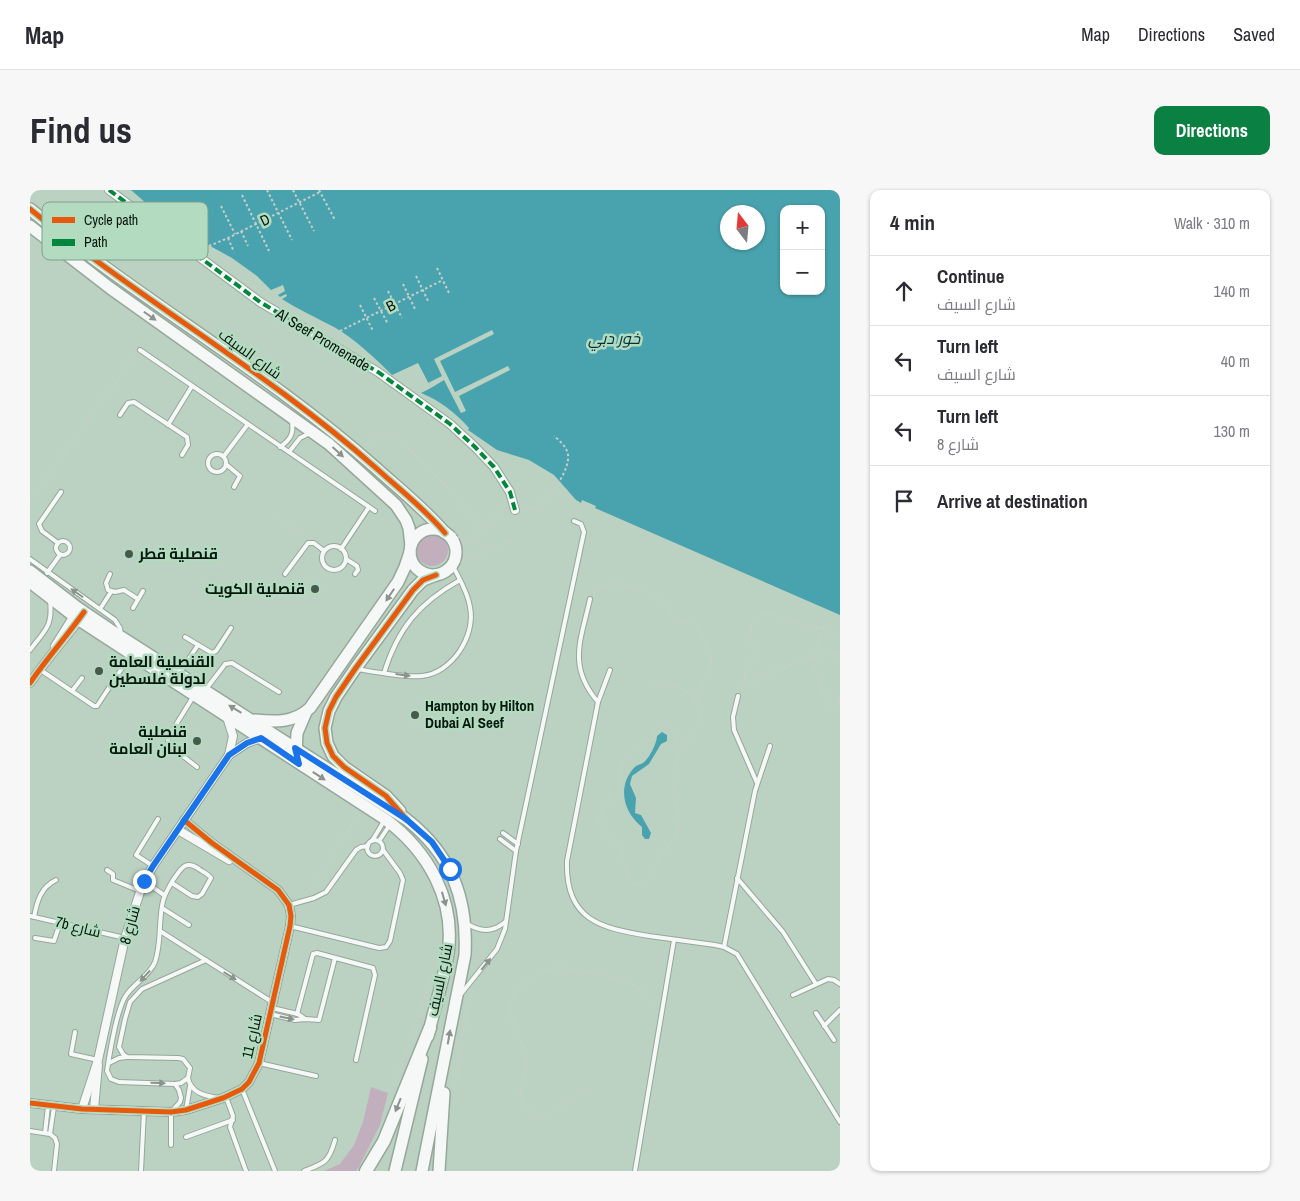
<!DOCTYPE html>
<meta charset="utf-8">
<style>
body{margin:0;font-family:"Archivo Narrow",Cairo,sans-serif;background:#f7f7f7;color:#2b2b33}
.controls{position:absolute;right:15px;top:15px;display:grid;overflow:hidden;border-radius:10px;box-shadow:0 1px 4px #0004}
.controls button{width:45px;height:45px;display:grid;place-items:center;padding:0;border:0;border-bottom:1px solid #e1e1e2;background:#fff;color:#2b2b33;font:25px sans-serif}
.compass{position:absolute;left:690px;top:15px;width:45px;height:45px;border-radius:50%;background:#fff;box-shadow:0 1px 4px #0004;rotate:344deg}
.stop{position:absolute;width:15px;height:15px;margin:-11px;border:4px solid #1a73e8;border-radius:50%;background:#fff}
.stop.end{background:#1a73e8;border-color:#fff;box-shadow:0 1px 5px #0008}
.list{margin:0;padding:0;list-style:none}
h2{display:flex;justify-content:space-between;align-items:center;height:65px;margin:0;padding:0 20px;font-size:21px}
h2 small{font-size:16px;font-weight:400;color:#7c7c81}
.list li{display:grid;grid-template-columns:32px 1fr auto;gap:15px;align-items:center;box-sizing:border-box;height:70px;padding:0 20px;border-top:1px solid #e1e1e2}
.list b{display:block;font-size:19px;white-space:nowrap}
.list p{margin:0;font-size:16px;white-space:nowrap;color:#7c7c81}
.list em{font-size:16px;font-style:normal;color:#7c7c81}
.icon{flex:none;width:28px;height:28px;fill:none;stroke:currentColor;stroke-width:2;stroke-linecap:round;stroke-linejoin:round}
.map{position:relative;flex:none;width:810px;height:981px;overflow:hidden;border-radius:10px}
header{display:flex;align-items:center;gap:30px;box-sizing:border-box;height:70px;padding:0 25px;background:#fff;border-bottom:1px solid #e1e1e2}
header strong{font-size:24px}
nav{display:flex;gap:28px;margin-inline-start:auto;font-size:18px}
.intro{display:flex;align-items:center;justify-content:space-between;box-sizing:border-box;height:120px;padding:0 30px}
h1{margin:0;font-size:35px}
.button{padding:12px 22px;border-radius:10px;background:#0b8043;color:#fff;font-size:18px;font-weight:700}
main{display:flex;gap:30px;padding:0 30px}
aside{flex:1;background:#fff;border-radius:10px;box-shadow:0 1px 4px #0004}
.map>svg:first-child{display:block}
</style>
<header>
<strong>Map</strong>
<nav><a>Map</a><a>Directions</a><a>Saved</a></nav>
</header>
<div class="intro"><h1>Find us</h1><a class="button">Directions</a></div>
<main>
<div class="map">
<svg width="810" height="981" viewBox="0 0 810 981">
<rect width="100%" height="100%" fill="#bbd2c2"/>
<!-- green -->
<g fill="#c2afbe">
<circle cx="402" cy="360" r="16"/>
<polygon points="341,897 358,903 350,935 329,977 326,981 294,981 310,974 324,955 333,932"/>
</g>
<!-- water -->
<g fill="#49a3ae" fill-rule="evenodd">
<path d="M101 0H810V425L565 318 566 316 552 310 551 313 546 310 524 285 499 270 467 260 438 240 439 238C426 223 409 210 391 203L401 198 388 173 362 185C345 168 325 149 304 137 287 128 269 120 252 109L257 106 256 104 250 107 248 105 255 101 253 95 241 100 227 86 202 68 140 34ZM754 19H791V101H754ZM698 22H728V52H698Z"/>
<path d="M632 542 637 545V551L631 554 619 574 602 586 600 594 606 608 605 623 611 625 621 643 619 649H615L612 645V637C594 623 587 598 603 579 606 575 609 575 613 573 619 569 627 553 627 546Z"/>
</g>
<!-- pier -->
<polygon fill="#bbd2c2" points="462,140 464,144 410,171 425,202 478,176 480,180 429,206 436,221 431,223 414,190 401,198 398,193 412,186 404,169"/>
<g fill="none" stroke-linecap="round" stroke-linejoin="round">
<defs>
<g id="lane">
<polyline points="110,160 345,321"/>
<polyline points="90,225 98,213 104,212 157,247 158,255 152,265"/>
<polyline points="138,235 162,196"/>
<path d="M250 257C260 250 264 244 262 232"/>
<polyline points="259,262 270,248 280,243"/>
<circle cx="187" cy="273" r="9"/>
<polyline points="194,266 218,234"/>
<polyline points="197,275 210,286 204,297"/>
<circle cx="33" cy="358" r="7"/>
<polyline points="28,353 12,341 9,334 31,302"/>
<circle cx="304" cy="368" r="12"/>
<polyline points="311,359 339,317"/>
<polyline points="0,369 85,430 90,438 91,445"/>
<polyline points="316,369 327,376 328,380 325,384"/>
<polyline points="17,383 30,365"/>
<polyline points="80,384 76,393 78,400 85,402 94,400 108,409"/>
<polyline points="255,384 278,353 284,353 294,361"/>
<path d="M560 409C551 450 537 476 568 512"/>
<polyline points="103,418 113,401"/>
<polyline points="70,419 81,402"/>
<polyline points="155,447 182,463 186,461 201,438"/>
<path d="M0 460C15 440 23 437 20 410"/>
<polyline points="9,479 64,516 67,516 100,466"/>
<path d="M327 479C345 482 375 488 392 486 422 483 446 446 440 417 438 402 428 387 422 374"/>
<path d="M580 480 568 512 537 671C535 730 570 738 619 746 641 749 663 752 685 755L694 757 707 764 810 932"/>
<polyline points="150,482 168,455"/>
<path d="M354 483C368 438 389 413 430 390"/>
<polyline points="176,499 193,477 195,474 202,473 249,502"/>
<polyline points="42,501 52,488"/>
<polyline points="708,506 703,527 704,540 727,593"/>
<polyline points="163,507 139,546 138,551 140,556 167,577"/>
<polyline points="473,643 488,654"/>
<polyline points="470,649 486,661"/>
<circle cx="345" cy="658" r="8"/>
<polyline points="342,651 354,631"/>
<polyline points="349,651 359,636"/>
<polyline points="123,676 106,665 128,629"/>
<polyline points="77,680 83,684 83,690 110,701"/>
<polyline points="707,688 753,742 786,794"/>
<polyline points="114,691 134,705"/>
<path d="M142 693 162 706 168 707 172 704 181 688C178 684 173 682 169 679 155 669 151 679 143 690 139 697 135 703 133 711 128 731 132 752 125 772 119 787 103 793 95 807 86 823 80 861 77 881L81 889 89 892 145 894 151 893 158 888 160 878 153 869 148 868 97 867 93 864 89 857 95 829 100 812 112 799 176 770"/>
<polyline points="259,715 284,708 296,702 326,660 331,657 338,656"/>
<polyline points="132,718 159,735"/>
<polyline points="0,726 95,748"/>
<path d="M4 727C7 711 11 697 26 690"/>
<path d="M436 733C450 742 462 743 475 732"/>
<polyline points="260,736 349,758 356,757 360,751 373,690 370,683 353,660"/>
<polyline points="130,741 242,812"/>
<polyline points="5,748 24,751 30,733"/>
<polyline points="694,757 725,601 740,556"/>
<polyline points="431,804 467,759 475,739 486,661 554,342 551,334 544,331"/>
<polyline points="763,805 798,789 804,790 810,794"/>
<polyline points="242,818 268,824 275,829"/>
<polyline points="786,823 804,850"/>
<polyline points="240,824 265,830 275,829 289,830 305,768"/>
<polyline points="267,824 283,764 287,763 343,778 345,785 326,870"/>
<polyline points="794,836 810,820"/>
<polyline points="45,842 41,864 68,870"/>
<polyline points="79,873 89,868 97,867"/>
<polyline points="229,873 286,886"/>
<path d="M158 888C161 903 175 906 189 908"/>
<polyline points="212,899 245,981"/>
<polyline points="196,907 203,926 200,937 216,981"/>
<polyline points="156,920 160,896"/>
<polyline points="0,941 20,944 25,948 27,954 24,981"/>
<polyline points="15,943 18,916"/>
<polyline points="20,944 24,917"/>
<polyline points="156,947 203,930"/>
<polyline points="141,955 141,922 150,912 151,908 149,900 145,894"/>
<polyline points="111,981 114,921"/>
<path d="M274 981C295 973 299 972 305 950"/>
<polyline points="605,981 644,750"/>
</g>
<g id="street">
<polyline points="79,0 230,112 348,182 420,234 445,257 464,277 480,302 485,320"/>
<polyline points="25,456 45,424"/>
<path d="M0 493C16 470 34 450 51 427"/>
<polyline points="199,565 217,553 231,548"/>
<polyline points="148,640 199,670"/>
<polyline points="0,913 52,919 141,922 156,920 193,908 212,899 219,892 229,873 260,736 261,726 259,715 248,700 182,653 154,630"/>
<polyline points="52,919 68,870 95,748 112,696 123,676 199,565 203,546 197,527"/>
<polyline points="64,919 68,875"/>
</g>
<g id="secondary">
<path d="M0 19C111 111 238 182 346 278 368 298 396 320 415 343"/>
<polyline points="0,36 80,98 299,254 366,315 376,330 379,338 381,356"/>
<circle cx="403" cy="362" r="23"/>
<path d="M0 381 48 418 91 447 376 629C421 664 438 708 435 765L392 981"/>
<path d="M0 392 49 430 355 629C398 661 426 710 418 764 413 792 404 819 398 846"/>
<path d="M225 530C245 532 264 533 280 518L368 392 375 377 380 362"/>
<polyline points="266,564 267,543 276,522"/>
<polyline points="370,621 356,606 314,577 303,566 297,553 295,538 299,521 306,507 325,479 383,400 393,390 406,385"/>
<polyline points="365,981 392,869"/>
<polyline points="409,981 414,903"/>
</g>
<polyline id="primary" points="336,981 354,951 400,838"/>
</defs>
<!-- lane casing -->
<use href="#lane" stroke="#95a79b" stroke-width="6"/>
<!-- street casing -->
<use href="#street" stroke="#95a79b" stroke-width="10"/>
<!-- secondary casing -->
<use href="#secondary" stroke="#95a79b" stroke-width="14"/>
<!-- primary casing -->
<use href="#primary" stroke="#95a79b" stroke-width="15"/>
<!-- path -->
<g stroke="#c7cec9" stroke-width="2" stroke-dasharray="2.5 2.5" stroke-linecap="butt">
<polyline points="237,0 262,50"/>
<polyline points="263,0 284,41"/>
<polyline points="289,0 305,30"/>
<polyline points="212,5 239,61"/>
<polyline points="191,16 205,44"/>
<polyline points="211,41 218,56"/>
<polyline points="198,48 204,62"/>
<polyline points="179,56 198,48 290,2"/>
<polyline points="407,78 420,105"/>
<polyline points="386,86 399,113"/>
<polyline points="373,94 386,121"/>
<polyline points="358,101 372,128"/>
<polyline points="344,108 358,134"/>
<polyline points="330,115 343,141"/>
<polyline points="310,141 413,90"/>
<polyline points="252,233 254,242"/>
<polyline points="335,255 353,244 365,246 411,291 454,338"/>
<polyline points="0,311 106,165"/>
<path d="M493 319C500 318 506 318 512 313 522 305 540 279 538 265 537 257 529 250 524 246"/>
<polyline points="242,324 274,348"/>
<polyline points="424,343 430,349 445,348 476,316"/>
<polyline points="428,372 484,350"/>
<path d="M563 404C581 382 618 400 635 414 640 419 644 428 650 432 655 435 661 432 666 434L681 465 682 475 665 510"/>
<polyline points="794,438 781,469 799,517 809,514 810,503"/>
<path d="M623 490C642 493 662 499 669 518 677 538 655 548 649 565 646 576 643 587 644 599 645 613 652 630 647 644 644 653 635 659 629 668 625 675 623 687 616 691 592 704 596 669 591 659 588 652 580 649 575 643 561 628 576 613 589 603 590 598 589 592 590 587 593 563 602 559 622 550L626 537C635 532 643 535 647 545L645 555 636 559"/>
<path d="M714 497C734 484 787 461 810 466"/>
<polyline points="712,500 716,481 723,469 721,436 724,430 731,425 741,423 763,433 794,438 810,448"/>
<polyline points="276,703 287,691 329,624"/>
<polyline points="454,746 452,763 454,765"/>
<polyline points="368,884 401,789"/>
<polyline points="424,900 437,816 444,800"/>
<path d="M558 900 519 924C511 926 504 925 498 920 480 906 499 887 497 870 495 848 472 828 484 805 492 790 515 776 532 778 543 779 554 782 566 784 577 786 589 787 599 792 610 799 618 809 627 819"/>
</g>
<!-- lane -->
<use href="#lane" stroke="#f5f8f6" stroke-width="4"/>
<!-- street -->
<use href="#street" stroke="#f5f8f6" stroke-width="8"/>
<!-- secondary -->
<use href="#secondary" stroke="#f5f8f6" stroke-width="11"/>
<!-- primary -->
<use href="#primary" stroke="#f5f8f6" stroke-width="12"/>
<!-- quiet -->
<polyline stroke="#00873e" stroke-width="4" stroke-dasharray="8 4" stroke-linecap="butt" points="79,0 230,112 348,182 420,234 445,257 464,277 480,302 485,320"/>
<defs>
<g id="cycleway">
<path d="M0 19C111 111 238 182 346 278 368 298 396 320 415 343"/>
<path d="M0 493C17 468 37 446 54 422"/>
<polyline points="376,629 356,606 314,577 303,566 297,553 295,538 299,521 306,507 325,479 383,400 393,390 406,385"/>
<polyline points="0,913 52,919 141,922 156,920 193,908 212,899 219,892 229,873 260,736 261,726 259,715 248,700 182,653 154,630"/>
</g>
</defs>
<!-- cycleway casing -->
<use href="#cycleway" stroke="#b2dbbf" stroke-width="8"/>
<!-- cycleway -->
<use href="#cycleway" stroke="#e8590c" stroke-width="5"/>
</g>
<!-- one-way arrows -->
<defs><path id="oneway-solid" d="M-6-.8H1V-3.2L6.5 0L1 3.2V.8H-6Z" transform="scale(1.25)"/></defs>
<g fill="#8a938d">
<use href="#oneway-solid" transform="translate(120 126) rotate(35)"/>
<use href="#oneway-solid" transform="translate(308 262) rotate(42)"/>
<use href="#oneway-solid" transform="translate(47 403) rotate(-145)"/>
<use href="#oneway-solid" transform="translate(360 405) rotate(124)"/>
<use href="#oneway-solid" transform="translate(373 485) rotate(7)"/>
<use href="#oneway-solid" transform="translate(205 519) rotate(-149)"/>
<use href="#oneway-solid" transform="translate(289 586) rotate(33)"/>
<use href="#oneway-solid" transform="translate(414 709) rotate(74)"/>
<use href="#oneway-solid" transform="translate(456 774) rotate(-51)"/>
<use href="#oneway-solid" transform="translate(115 786) rotate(133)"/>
<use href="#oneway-solid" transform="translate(200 786) rotate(32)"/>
<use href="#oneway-solid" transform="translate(257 828) rotate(12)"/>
<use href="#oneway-solid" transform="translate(419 847) rotate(-80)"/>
<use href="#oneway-solid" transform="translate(128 893) rotate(2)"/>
<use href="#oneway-solid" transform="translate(368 915) rotate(112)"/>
</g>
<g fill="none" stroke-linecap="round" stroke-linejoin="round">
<!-- route -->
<polyline stroke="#1a73e8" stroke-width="6" points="114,691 123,676 199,565 217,553 231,548 269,574 265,558 376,629 402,652 420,679"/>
</g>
<!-- markers -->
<g fill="#47584c" stroke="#b2dbbf" stroke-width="2">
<circle cx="99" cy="364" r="5"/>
<circle cx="285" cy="399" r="5"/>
<circle cx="69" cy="481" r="5"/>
<circle cx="385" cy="525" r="5"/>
<circle cx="167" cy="551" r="5"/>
</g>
<g text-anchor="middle" stroke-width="5" stroke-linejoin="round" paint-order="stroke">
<!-- street labels -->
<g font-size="15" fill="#08170d" stroke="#b2dbbf">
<text transform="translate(235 30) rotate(-26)" y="5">D</text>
<text transform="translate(361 116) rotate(-27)" y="5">B</text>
<text transform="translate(293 150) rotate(31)" y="5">Al Seef Promenade</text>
<text transform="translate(220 164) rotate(36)" y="5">شارع السيف</text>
<text transform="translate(100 735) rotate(-74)" y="5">شارع 8</text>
<text transform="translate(48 737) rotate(14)" y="5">7b شارع</text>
<text transform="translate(410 790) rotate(-78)" y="5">شارع السيف</text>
<text transform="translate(222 846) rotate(-77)" y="5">شارع 11</text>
</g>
<!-- poi labels -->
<g font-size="15" font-weight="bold" fill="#08170d" stroke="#b2dbbf" text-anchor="start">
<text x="109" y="369">قنصلية قطر</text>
<text x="275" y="404" text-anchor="end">قنصلية الكويت</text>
<text x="79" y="477">القنصلية العامة<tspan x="79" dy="17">لدولة فلسطين</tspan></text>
<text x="395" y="521">Hampton by Hilton<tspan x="395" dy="17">Dubai Al Seef</tspan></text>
<text x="157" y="547" text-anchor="end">قنصلية<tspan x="157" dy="17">لبنان العامة</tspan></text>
</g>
<!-- water labels -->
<g font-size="16" font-style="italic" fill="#00323b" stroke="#b2dbbf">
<text x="584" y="154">خور دبي</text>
</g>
</g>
<!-- legend -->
<rect x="12" y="12" width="166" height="58" rx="8" fill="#b2dbbf" stroke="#7fa08a" stroke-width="1"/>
<rect x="22" y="27" width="23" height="6" fill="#e8590c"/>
<rect x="22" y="49" width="23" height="7" fill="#00873e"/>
<g font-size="14" fill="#08170d">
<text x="54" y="35">Cycle path</text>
<text x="54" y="57">Path</text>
</g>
</svg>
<div class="controls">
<button>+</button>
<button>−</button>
</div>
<svg class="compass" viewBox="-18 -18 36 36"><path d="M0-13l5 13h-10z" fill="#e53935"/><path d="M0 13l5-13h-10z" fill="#7c7c81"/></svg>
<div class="stop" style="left:420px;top:679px"></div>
<div class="stop end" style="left:114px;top:691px"></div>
</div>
<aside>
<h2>4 min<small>Walk · 310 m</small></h2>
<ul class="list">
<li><svg class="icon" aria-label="ahead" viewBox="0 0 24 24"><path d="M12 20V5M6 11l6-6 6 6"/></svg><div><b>Continue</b><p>شارع السيف</p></div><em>140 m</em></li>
<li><svg class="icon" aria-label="left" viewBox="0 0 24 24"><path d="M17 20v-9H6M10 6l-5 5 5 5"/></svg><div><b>Turn left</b><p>شارع السيف</p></div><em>40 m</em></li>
<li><svg class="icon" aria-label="left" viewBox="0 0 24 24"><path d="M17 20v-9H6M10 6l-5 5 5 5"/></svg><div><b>Turn left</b><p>شارع 8</p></div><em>130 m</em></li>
<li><svg class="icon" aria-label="arrive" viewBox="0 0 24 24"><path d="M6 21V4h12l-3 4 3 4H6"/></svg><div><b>Arrive at destination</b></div></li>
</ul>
</aside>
</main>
